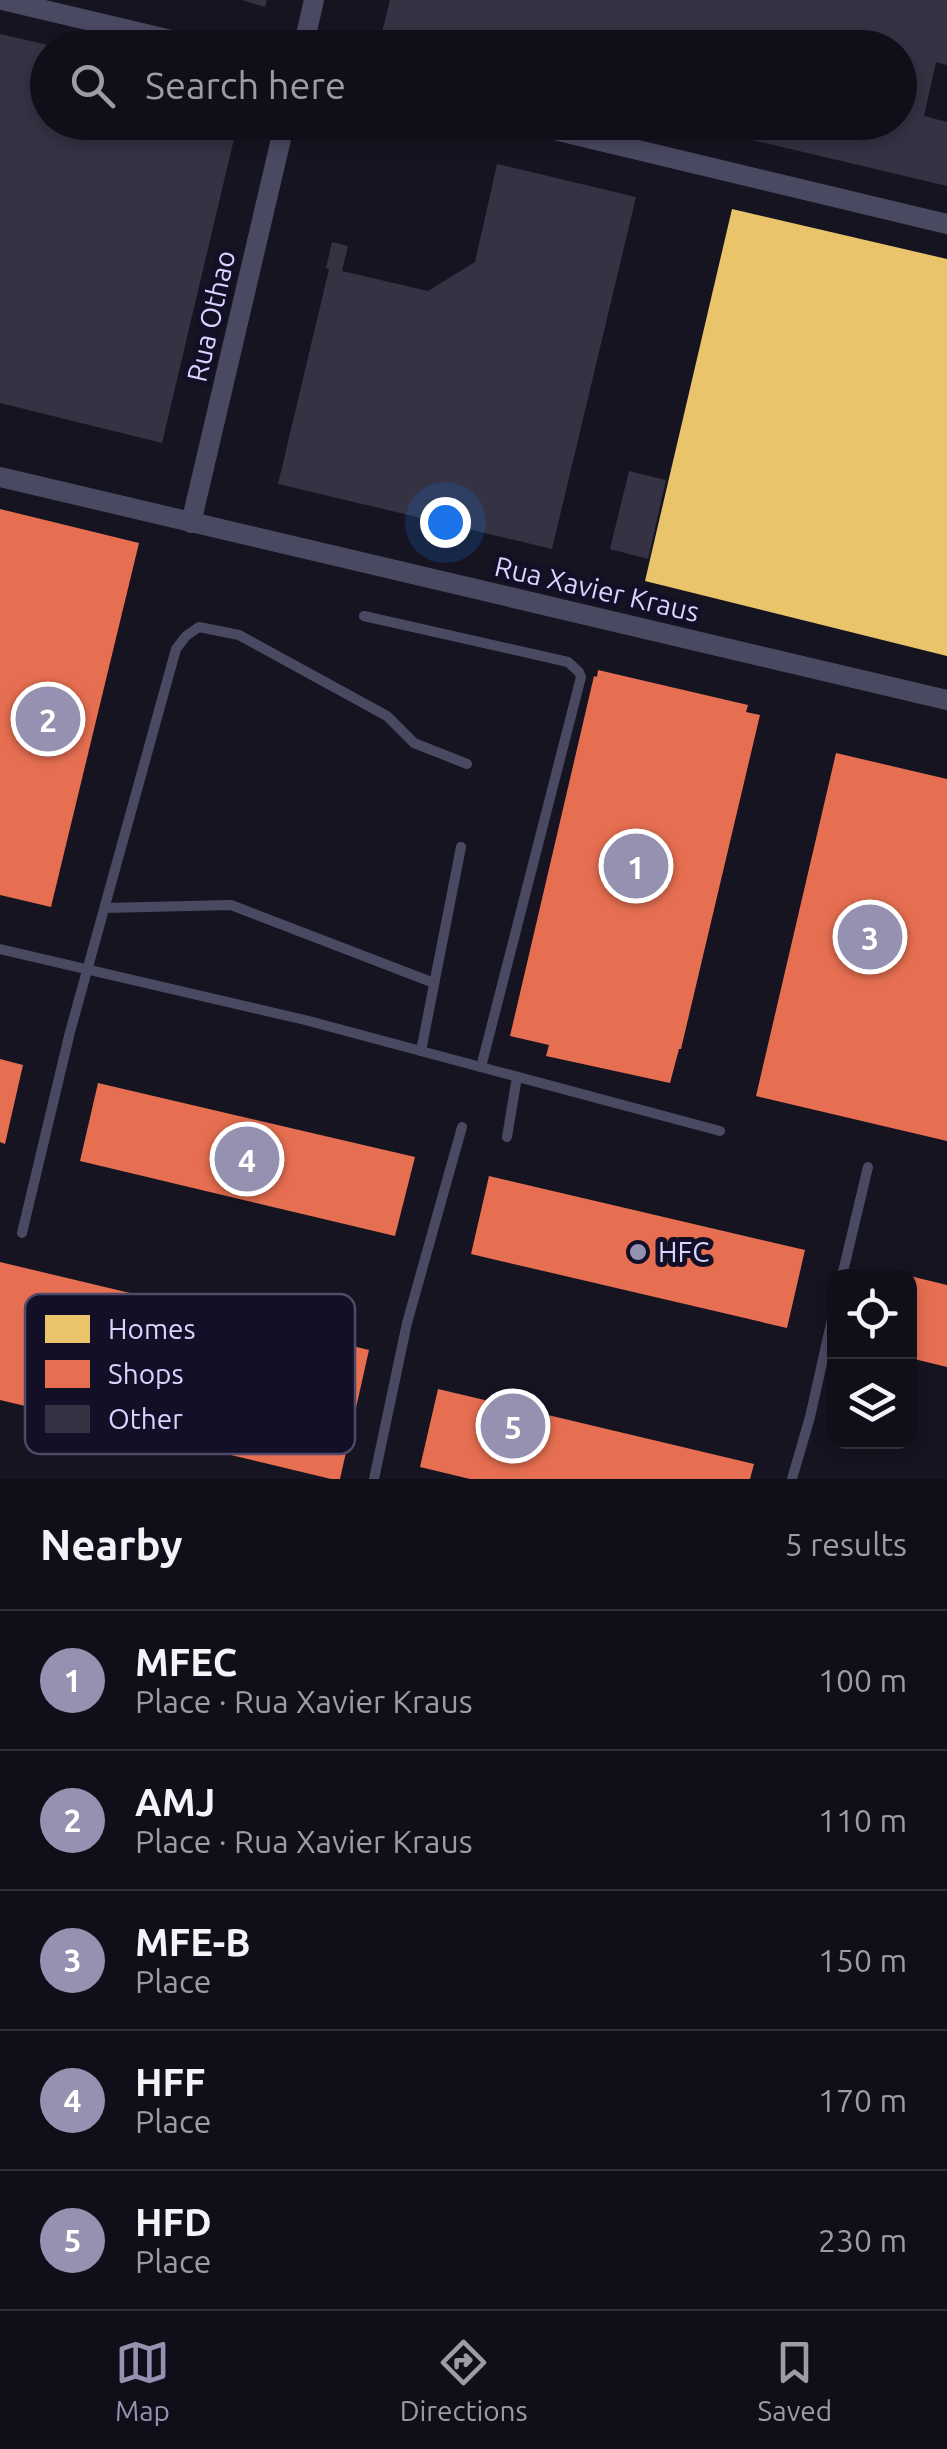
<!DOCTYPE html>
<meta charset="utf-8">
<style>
body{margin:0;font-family:Ubuntu,sans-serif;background:#191822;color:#f1f3f6}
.controls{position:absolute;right:30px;bottom:30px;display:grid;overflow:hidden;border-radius:20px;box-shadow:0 5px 15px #0003}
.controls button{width:90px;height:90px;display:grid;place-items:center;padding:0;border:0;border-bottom:2px solid #302f38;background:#100f19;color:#f1f3f6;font:50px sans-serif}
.you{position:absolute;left:445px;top:522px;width:35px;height:35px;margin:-25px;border:8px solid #fff;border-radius:50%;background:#1a73e8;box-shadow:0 0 0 15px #1a73e833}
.badge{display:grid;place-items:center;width:65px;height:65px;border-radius:50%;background:#9591b1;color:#fff;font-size:32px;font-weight:700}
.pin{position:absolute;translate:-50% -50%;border:5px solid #fff;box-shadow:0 2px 10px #0006}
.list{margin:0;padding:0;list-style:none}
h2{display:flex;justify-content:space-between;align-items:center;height:130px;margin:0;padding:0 40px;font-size:42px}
h2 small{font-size:32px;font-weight:400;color:#9c9ca2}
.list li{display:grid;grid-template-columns:65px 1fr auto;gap:30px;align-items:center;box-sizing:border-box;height:140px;padding:0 40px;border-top:2px solid #302f38}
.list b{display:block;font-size:38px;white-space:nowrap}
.list p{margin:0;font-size:32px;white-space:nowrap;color:#9c9ca2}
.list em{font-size:32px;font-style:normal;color:#9c9ca2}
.icon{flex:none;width:55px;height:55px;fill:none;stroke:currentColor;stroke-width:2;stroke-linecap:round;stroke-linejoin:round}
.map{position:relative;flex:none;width:947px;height:1479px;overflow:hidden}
.search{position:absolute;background:#100f19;box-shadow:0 5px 15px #0003;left:30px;right:30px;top:30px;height:110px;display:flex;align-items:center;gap:25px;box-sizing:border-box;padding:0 35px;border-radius:55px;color:#9c9ca2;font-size:38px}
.sheet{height:830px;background:#100f19}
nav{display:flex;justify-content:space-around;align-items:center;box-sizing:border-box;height:140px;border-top:2px solid #302f38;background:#100f19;font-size:28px;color:#9c9ca2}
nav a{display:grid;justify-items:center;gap:5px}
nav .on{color:#9591b1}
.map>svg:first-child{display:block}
</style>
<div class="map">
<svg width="947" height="1479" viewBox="0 0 947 1479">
<rect width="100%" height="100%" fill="#161421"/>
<!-- homes -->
<polygon fill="#e9c46a" points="732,209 947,259 947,656 645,581"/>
<!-- shops -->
<g fill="#e76f51">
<polygon points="0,509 139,543 51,907 0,895"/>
<polygon points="598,670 748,705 746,712 760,715 681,1049 679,1049 670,1083 546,1056 549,1045 510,1036 594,676 597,677"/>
<polygon points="836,753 947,779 947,1141 756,1096"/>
<polygon points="0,1059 23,1065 5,1144 0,1142"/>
<polygon points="98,1083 415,1157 395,1236 80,1161"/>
<polygon points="489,1176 805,1250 787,1328 471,1254"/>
<polygon points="0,1262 369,1350 340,1479 331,1479 0,1400"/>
<polygon points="880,1269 907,1275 907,1276 878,1276"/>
<polygon points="910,1276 947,1285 947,1367 910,1358"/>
<polygon points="438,1389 754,1464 750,1479 470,1479 420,1467"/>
</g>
<!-- building -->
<g fill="#343243">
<polygon points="242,0 267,0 265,7"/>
<polygon points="390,0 947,0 947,65 936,62 924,116 947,122 947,186 685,124 900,122 900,48 378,48"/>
<polygon points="0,34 48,45 48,122 238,122 162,443 0,403"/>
<polygon points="497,164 636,197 552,549 278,484 329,269 326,268 332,242 348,246 342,271 428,291 475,262"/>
<polygon points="629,471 666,480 648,559 610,549"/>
</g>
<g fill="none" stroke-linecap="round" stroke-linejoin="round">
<!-- lane -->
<g stroke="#4a4962" stroke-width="10">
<polyline points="364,616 568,662 579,672 581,677 481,1067"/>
<polyline points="105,908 231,905 434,983"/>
<polyline points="0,949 305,1020 720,1131"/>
<polyline points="421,1051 461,847"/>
<polyline points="507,1137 517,1077"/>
<polyline points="22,1233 70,1032 176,649 186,636 199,627 239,635 387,716 414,743 467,764"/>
<polyline points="842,1276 868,1167"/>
<polyline points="374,1479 407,1323 462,1127"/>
<polyline points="792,1479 810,1417 834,1310"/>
</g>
<!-- street -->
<g stroke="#4a4962" stroke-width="20">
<polyline points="2,0 205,48"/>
<polyline points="303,48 314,0"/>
<polyline points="521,122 947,224"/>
<polyline points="0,477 947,700"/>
<polyline points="191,523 285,122"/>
</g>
</g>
<!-- markers -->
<circle fill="#9591b1" stroke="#130f26" stroke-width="4" cx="638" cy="1252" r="10"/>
<g text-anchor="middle" stroke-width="10" stroke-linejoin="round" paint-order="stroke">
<!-- street labels -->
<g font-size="28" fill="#d9d4ff" stroke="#130f26">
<text transform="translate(211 316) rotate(-77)" y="10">Rua Othao</text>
<text transform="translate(597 589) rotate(13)" y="10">Rua Xavier Kraus</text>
</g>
<!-- poi labels -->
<g font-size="28" fill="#d9d4ff" stroke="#130f26" text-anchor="start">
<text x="658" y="1262">HFC</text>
</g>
</g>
<!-- legend -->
<rect x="25" y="1294" width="330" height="160" rx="15" fill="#130f26" stroke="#4e4a67" stroke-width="2.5"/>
<rect x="45" y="1315" width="45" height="28" fill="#e9c46a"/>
<rect x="45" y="1360" width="45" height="28" fill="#e76f51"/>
<rect x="45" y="1405" width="45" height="28" fill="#343243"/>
<g font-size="28" fill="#d9d4ff">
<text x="108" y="1339">Homes</text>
<text x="108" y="1384">Shops</text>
<text x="108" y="1429">Other</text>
</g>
</svg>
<div class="controls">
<button><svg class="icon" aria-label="locate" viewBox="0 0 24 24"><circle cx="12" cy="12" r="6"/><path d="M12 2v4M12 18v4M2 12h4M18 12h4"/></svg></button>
<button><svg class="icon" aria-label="layers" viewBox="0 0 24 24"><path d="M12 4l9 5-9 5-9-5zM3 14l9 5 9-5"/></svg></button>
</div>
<div class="you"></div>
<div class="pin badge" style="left:636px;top:866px">1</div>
<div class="pin badge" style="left:48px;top:719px">2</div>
<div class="pin badge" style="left:870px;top:937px">3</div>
<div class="pin badge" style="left:247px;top:1159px">4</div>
<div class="pin badge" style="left:513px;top:1426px">5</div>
<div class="search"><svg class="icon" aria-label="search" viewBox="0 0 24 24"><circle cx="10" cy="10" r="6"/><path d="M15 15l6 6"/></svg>Search here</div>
</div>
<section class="sheet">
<h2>Nearby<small>5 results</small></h2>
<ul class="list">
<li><span class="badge">1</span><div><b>MFEC</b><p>Place · Rua Xavier Kraus</p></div><em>100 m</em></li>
<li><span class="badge">2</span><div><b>AMJ</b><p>Place · Rua Xavier Kraus</p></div><em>110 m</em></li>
<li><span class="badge">3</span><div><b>MFE-B</b><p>Place</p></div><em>150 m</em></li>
<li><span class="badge">4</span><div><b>HFF</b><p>Place</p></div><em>170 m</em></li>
<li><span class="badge">5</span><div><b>HFD</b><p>Place</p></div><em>230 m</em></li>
</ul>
</section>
<nav>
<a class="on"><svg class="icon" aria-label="map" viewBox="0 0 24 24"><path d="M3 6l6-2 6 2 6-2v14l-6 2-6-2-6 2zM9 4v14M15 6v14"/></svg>Map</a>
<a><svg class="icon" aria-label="directions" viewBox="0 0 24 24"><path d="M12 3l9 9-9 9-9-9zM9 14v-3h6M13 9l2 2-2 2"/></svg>Directions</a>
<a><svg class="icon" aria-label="saved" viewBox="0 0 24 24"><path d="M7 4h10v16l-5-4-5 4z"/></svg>Saved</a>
</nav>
